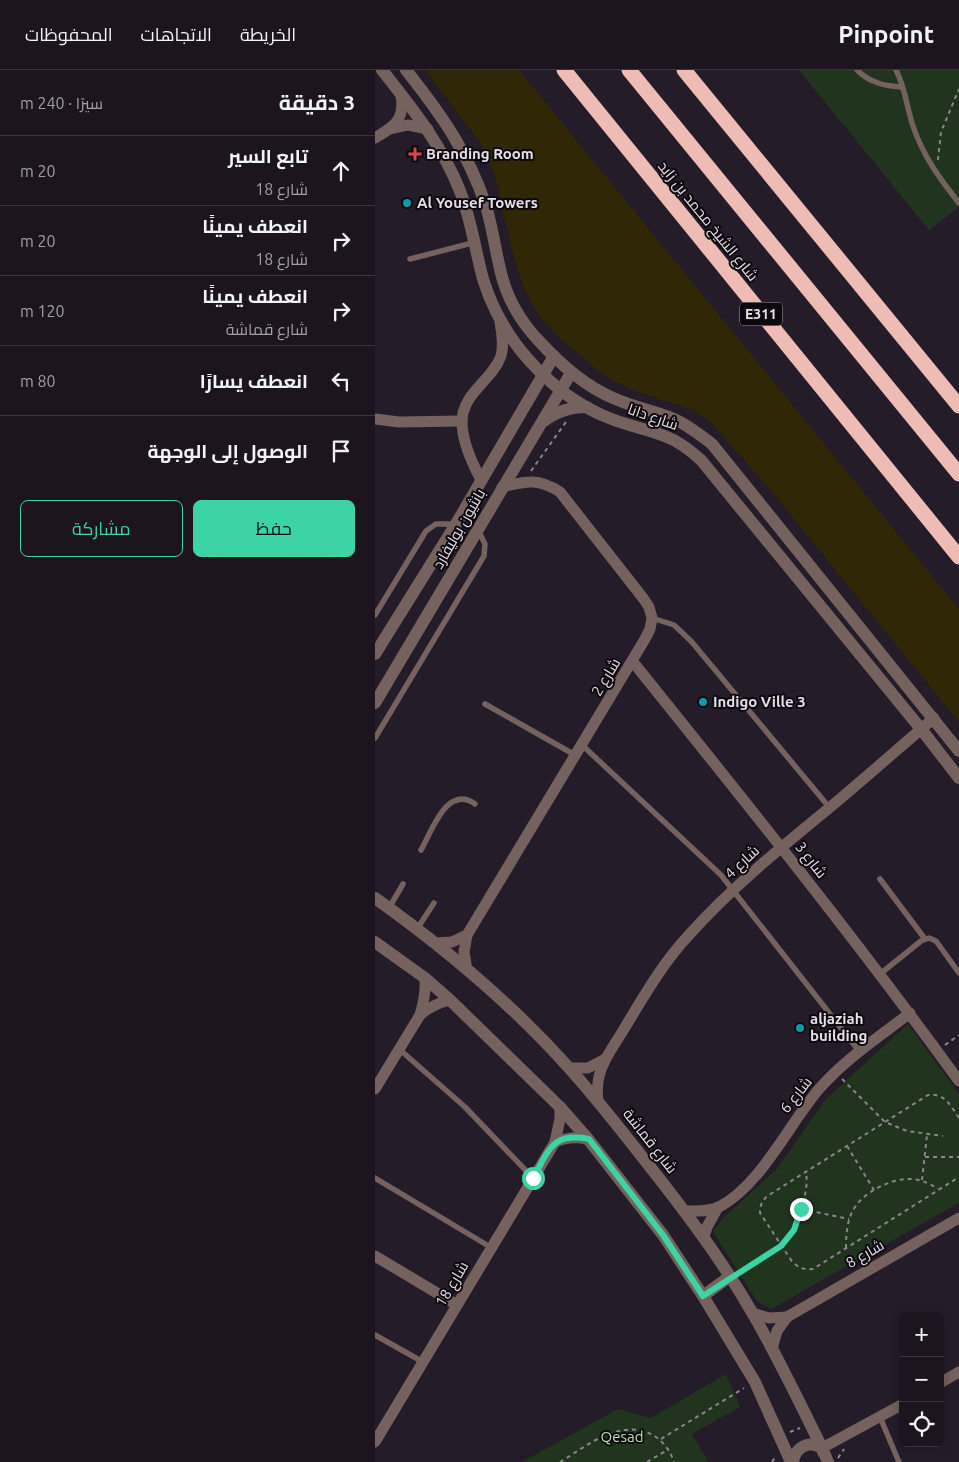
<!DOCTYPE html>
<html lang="ar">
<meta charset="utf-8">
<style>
body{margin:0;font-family:Ubuntu,Cairo,sans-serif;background:#29222d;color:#f1f3f6;direction:rtl}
.controls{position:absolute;right:15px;bottom:15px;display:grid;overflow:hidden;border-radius:8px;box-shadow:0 2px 12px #0003}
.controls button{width:45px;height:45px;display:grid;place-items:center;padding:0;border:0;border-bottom:1px solid #3a343e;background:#1c1520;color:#f1f3f6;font:25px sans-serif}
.stop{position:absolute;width:15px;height:15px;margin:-11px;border:4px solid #3cd4a4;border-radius:50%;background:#fff}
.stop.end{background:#3cd4a4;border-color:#fff;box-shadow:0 1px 5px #0008}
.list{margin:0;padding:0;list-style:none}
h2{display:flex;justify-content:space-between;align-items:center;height:65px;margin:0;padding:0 20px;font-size:21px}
h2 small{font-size:16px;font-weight:400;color:#a09fa5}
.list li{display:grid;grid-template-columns:32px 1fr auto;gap:15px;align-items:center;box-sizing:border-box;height:70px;padding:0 20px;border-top:1px solid #3a343e}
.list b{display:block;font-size:19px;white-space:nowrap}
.list p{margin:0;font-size:16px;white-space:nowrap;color:#a09fa5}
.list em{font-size:16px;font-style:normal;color:#a09fa5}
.actions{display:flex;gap:10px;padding:15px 20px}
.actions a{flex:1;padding:11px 0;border:1px solid #3cd4a4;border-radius:8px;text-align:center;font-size:18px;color:#3cd4a4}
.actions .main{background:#3cd4a4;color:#111}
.icon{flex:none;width:28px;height:28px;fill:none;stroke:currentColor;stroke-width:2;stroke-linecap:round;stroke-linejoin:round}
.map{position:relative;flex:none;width:584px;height:1392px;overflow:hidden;direction:ltr}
header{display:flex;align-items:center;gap:30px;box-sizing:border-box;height:70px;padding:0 25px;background:#1c1520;border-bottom:1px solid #3a343e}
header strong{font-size:24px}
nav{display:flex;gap:28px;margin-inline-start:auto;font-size:18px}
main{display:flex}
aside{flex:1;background:#1c1520}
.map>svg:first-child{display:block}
</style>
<header>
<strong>Pinpoint</strong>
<nav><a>الخريطة</a><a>الاتجاهات</a><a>المحفوظات</a></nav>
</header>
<main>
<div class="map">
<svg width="584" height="1392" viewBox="0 0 584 1392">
<rect width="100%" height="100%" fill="#251c2a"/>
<!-- green -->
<g fill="#21341d">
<polygon points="424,0 584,0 584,137 554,160"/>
<polygon points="533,954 584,1024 584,1133 396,1239 382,1231 338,1162 347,1149 402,1099 450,1030"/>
<polygon points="351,1304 365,1337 317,1364 333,1392 147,1392 243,1339 276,1348"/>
</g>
<!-- sand -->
<polygon fill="#2f2705" points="50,0 144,0 584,539 584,652 398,423 335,351 318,340 255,319 230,306 185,268 165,247 149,219 137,180 120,106 105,72"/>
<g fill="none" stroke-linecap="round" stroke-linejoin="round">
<!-- path -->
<g stroke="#8b838e" stroke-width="2" stroke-dasharray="4 4" stroke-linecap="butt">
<polyline points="563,90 566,62 584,19"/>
<polyline points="156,401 191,352"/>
<polyline points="570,975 584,965"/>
<polyline points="467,1009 510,1052 532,1061 568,1066"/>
<path d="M584 1048C575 1035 570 1023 553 1025L394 1125C387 1130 385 1135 385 1143L416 1190C423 1198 428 1200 438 1199L584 1107"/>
<polyline points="472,1076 499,1120"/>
<polyline points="550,1087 584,1087"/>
<polyline points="547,1110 552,1065"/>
<polyline points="426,1139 474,1149"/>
<path d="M471 1178C471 1164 472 1149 480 1137 486 1128 495 1122 504 1117 525 1107 543 1105 563 1119"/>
<path d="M365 1201C398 1180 415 1177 427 1137 430 1125 433 1115 431 1103"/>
<polyline points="415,1362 425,1358"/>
<polyline points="286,1369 369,1318"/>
<polyline points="463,1388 469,1379"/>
<path d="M185 1392C202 1382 221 1367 240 1362 267 1354 290 1366 299 1392"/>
<polyline points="272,1392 294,1379"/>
<polyline points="397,1392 401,1386"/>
</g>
<!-- service -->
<g stroke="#75615d" stroke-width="5.5">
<path d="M482 0C495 13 510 16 527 17"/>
<path d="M521 0C530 17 532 38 538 56 548 86 565 109 584 133"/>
<polyline points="35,189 101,172"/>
<polyline points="0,545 51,461 61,454 81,454"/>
<polyline points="277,548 299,555 316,571 454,737"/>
<polyline points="110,634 200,685"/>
<polyline points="0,668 109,486 110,474 103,460"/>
<polyline points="207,675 346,805 484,981"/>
<path d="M46 780C57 761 72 714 100 734"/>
<polyline points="505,809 550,869"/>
<polyline points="14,838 28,814"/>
<polyline points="42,859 59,833"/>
<polyline points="505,904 546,871 554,868 561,871 584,903"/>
<polyline points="24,979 90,1037 158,1108"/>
<polyline points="0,1108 117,1178"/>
<polyline points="0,1265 48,1292"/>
<polyline points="505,1347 524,1392"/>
</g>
<!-- minor -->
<g stroke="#75615d" stroke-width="11">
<polyline points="15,59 33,55 53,59"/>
<path d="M0 68C20 56 30 50 26 25"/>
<polyline points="0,349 24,352 87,351"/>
<path d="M106 410C97 393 87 372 87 352 87 323 117 311 126 286 129 275 127 263 125 252"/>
<path d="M258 592C369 730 480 868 584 1011"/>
<polyline points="60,873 77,872 92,865"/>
<path d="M92 900 89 882 92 865 270 569 275 559 277 548 274 537 268 528 185 422C164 408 151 411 127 417"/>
<path d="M45 945C54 937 63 933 75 930"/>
<polyline points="194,998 213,998 230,989"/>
<path d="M0 1019 45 945C49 932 51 922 50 908"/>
<path d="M223 1031C219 1000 234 984 249 959 269 926 287 894 313 866 355 819 404 779 453 739 489 709 524 678 559 648"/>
<path d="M180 1072C192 1067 201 1067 213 1069"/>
<path d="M310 1141C321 1141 334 1142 344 1137 386 1115 414 1054 444 1019 470 989 504 967 535 943"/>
<polyline points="329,1167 332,1157 343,1137"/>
<polyline points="0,1186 82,1235"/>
<polyline points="377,1243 394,1248 412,1247"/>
<polyline points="397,1279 402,1261 412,1247 584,1148"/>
<polyline points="565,1313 584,1302"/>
<polyline points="0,1372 180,1072 185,1049 185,1037"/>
<polyline points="447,1378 528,1334"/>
</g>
<!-- tertiary -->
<g stroke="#75615d" stroke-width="12">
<path d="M7 0C37 38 67 75 85 121 96 149 100 179 108 209 117 238 132 265 152 288 174 313 203 336 234 348 253 356 273 359 292 367 305 372 316 381 326 390L546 659 584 708"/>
<path d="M31 0C66 44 93 82 111 136 117 156 120 178 125 199 131 226 144 250 164 271 185 294 210 316 238 328 258 337 279 341 299 349 313 355 325 365 337 374L584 681"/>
<path d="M169 351C182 341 195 337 212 337"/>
<polyline points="0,584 81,454 179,286"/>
<polyline points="0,633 196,303"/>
<path d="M0 828C70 878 138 935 195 999 222 1029 247 1061 272 1093 310 1141 347 1190 378 1244 403 1287 425 1333 447 1378L453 1392"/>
<polyline points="0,872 50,908 75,930 185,1037 213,1069 288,1165 328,1226 380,1312 416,1392"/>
<polyline points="328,1226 354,1207"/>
<path d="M418 1392C420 1377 434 1370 447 1378L448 1382"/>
</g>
<!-- motorway -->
<g stroke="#eebcb4" stroke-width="15">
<polyline points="189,0 584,487"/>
<polyline points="254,0 584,404"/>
<polyline points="309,0 584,336"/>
</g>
</g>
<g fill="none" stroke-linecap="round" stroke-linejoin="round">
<!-- route -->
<path stroke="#3cd4a4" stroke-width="6" d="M158 1108C174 1081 176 1062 214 1069L288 1165 328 1226 406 1176 419 1160 426 1139"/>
</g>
<!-- markers -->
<path fill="#e0444e" stroke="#0c080e" stroke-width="2" d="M37.5 76.5h5v5h5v5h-5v5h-5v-5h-5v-5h5z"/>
<g fill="#0f9aa8" stroke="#0c080e" stroke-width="2">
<circle cx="32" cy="133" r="5"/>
<circle cx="328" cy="632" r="5"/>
<circle cx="425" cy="958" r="5"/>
</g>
<g text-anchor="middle" stroke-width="4" stroke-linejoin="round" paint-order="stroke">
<!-- shield labels -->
<rect fill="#0c080e" stroke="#a49ea7" stroke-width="1" x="365" y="232.5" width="42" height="23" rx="4"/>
<g font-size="14" font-weight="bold" fill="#e5dfe8">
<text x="386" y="249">E311</text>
</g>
<!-- poi labels -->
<g font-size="15" font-weight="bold" fill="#e5dfe8" stroke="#0c080e" text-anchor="start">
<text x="51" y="89">Branding Room</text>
<text x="42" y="138">Al Yousef Towers</text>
<text x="338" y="637">Indigo Ville 3</text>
<text x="435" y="954">aljaziah<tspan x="435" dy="17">building</tspan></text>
</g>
<!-- street labels -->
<g font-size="15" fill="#e5dfe8" stroke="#0c080e">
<text transform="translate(333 151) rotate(51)" y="5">شارع الشيخ محمد بن زايد</text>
<text transform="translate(278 347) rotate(19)" y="5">شارع دانا</text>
<text transform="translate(84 459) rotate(-60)" y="5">بانثيون بوليفارد</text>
<text transform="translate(231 607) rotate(-59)" y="5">شارع 2</text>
<text transform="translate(436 790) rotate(52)" y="5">شارع 3</text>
<text transform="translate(367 792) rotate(-43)" y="5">شارع 4</text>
<text transform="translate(421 1025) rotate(-52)" y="5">شارع 6</text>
<text transform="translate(275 1071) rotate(52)" y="5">شارع قماشة</text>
<text transform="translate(490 1184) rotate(-30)" y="5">شارع 8</text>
<text transform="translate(77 1214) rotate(-59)" y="5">شارع 18</text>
</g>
<!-- park labels -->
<g font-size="15" fill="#b7e5ad" stroke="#0c080e">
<text x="247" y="1372">Qesad</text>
</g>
</g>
</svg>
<div class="controls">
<button>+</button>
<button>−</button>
<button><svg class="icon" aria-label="locate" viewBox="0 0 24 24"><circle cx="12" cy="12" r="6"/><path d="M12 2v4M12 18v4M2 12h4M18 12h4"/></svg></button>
</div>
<div class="stop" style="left:158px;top:1108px"></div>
<div class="stop end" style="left:426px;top:1139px"></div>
</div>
<aside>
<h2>3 دقيقة<small>سيرًا · 240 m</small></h2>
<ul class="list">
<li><svg class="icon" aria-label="ahead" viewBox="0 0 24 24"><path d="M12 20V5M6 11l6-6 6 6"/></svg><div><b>تابع السير</b><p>شارع 18</p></div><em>20 m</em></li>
<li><svg class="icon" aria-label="right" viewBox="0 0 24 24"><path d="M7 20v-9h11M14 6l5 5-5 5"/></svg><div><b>انعطف يمينًا</b><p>شارع 18</p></div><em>20 m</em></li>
<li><svg class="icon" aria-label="right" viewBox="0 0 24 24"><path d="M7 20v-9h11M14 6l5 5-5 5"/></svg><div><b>انعطف يمينًا</b><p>شارع قماشة</p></div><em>120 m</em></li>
<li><svg class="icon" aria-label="left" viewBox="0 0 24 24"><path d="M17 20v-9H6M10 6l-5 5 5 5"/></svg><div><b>انعطف يسارًا</b></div><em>80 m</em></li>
<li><svg class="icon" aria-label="arrive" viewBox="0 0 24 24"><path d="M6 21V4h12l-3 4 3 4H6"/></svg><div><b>الوصول إلى الوجهة</b></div></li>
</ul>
<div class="actions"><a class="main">حفظ</a><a>مشاركة</a></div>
</aside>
</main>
